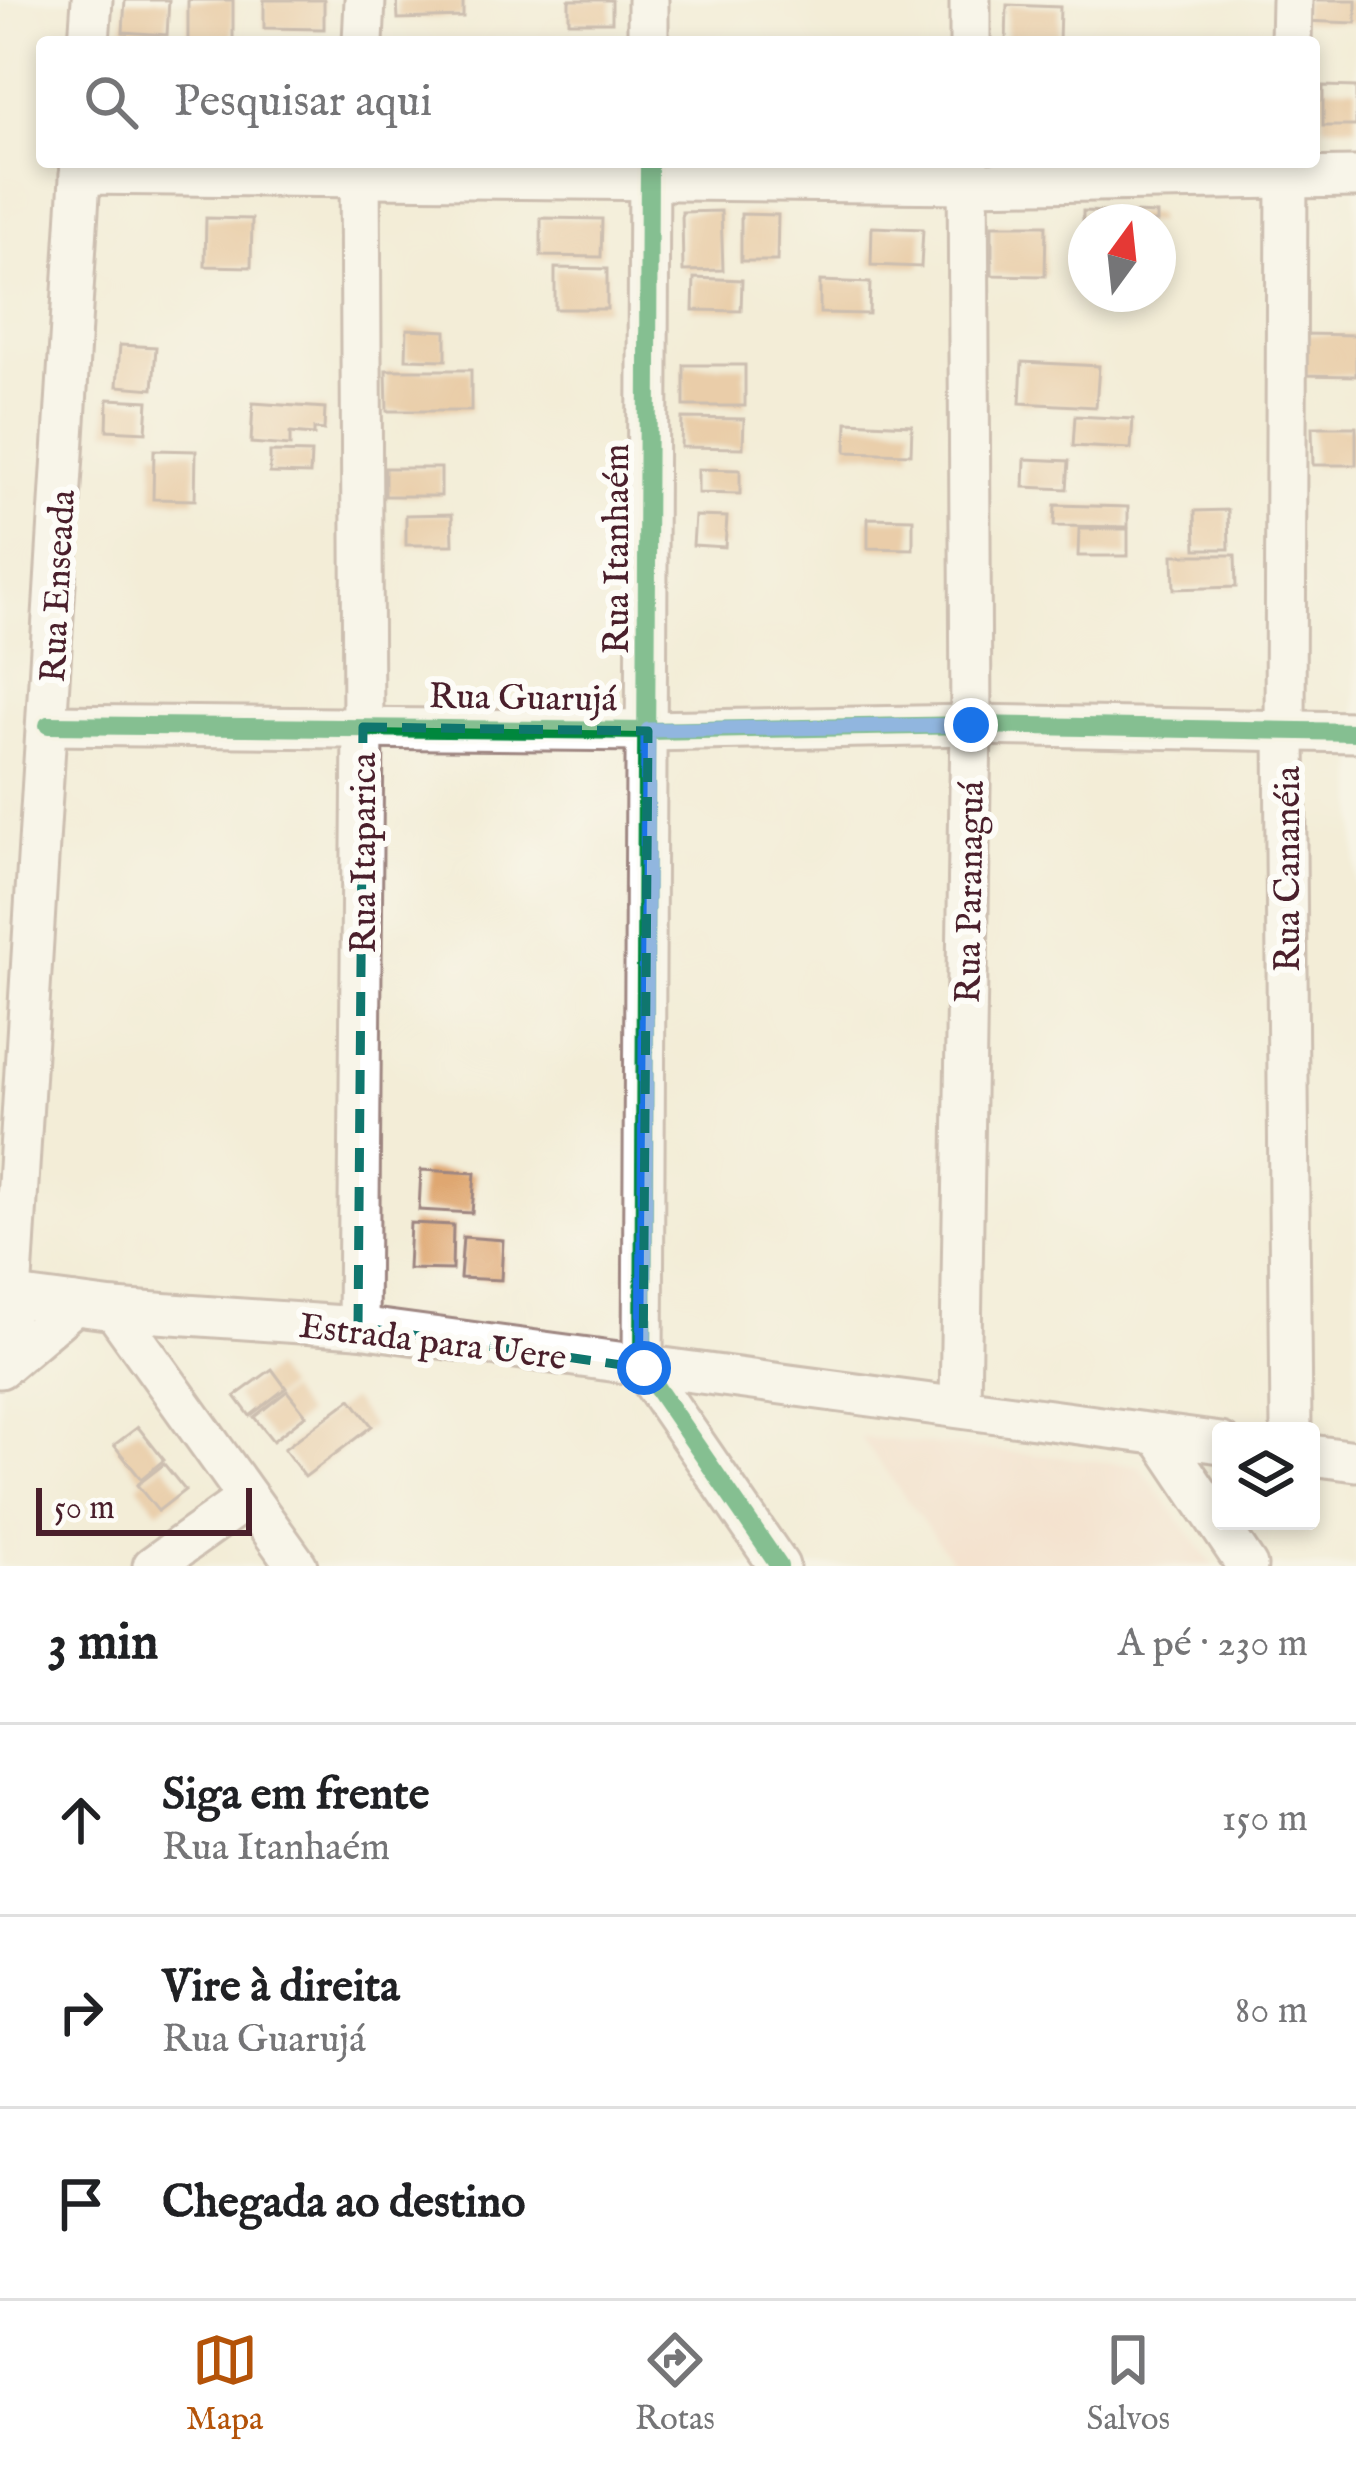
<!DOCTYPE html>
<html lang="pt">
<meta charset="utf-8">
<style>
body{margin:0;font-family:"IM FELL English",serif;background:#f6f6f6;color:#202124}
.controls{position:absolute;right:36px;bottom:36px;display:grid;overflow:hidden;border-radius:12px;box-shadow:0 6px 18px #0003}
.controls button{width:108px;height:108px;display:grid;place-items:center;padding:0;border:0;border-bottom:3px solid #e0e0e0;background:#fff;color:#202124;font:60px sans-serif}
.compass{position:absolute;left:1068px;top:204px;width:108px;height:108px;border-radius:50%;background:#fff;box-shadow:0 6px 18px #0003;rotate:15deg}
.scale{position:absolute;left:36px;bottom:30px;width:216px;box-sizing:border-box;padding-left:12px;border:6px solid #4a1f2b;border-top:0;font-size:33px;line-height:42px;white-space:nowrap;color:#4a1f2b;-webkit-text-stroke:9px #fdfcf7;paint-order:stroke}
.stop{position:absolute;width:36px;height:36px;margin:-27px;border:9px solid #1a73e8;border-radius:50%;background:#fff}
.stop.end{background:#1a73e8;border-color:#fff;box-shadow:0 3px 12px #0008}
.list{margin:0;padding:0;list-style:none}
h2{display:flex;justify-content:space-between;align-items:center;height:156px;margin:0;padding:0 48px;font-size:51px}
h2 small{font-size:39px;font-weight:400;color:#757577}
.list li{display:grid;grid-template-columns:78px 1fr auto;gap:36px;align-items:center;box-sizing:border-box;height:192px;padding:0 48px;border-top:3px solid #e0e0e0}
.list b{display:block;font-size:45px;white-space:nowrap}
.list p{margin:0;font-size:39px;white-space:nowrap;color:#757577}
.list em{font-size:39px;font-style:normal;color:#757577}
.icon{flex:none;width:66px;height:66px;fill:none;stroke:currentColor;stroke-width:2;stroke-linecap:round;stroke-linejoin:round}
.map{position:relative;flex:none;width:1356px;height:1566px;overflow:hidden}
.search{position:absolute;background:#fff;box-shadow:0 6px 18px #0003;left:36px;right:36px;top:36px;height:132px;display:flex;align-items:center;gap:30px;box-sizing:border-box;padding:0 42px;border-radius:12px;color:#757577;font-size:45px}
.sheet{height:732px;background:#fff}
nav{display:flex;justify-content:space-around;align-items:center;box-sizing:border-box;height:168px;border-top:3px solid #e0e0e0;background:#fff;font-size:33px;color:#757577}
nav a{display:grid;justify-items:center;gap:6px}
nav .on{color:#b45309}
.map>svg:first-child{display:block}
</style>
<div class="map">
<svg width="1356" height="1566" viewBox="0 0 1356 1566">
<rect width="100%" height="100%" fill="#fdfcf7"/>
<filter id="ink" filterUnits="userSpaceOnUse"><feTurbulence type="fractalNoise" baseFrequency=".00833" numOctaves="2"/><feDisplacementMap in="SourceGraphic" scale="24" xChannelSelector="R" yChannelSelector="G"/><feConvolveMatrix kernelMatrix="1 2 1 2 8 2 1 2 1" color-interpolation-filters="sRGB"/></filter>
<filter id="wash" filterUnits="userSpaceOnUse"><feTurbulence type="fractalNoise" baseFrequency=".004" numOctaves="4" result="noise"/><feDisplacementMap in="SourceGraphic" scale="48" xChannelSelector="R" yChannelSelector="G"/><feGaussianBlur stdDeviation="2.7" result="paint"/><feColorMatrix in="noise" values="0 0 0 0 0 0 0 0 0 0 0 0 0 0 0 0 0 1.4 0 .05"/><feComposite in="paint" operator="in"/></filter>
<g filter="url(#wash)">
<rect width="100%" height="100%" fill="#f3edd7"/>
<!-- built -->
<polygon fill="#f5d3c1" points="860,1437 1138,1465 1214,1566 956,1566"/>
<g id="blocks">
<!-- building -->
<g fill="#dfa771">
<polygon points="125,0 169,0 167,35 123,32"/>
<rect x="188" y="0" width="45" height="41"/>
<polygon points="264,0 324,0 324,29 264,28"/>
<polygon points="397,0 463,0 463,17 398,19"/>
<rect x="569" y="0" width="43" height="22"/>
<polygon points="1303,0 1356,0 1356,23 1302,21"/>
<polygon points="1007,5 1060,7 1059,42 1006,42"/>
<polygon points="1323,86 1356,87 1356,126 1323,126"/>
<polygon points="721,211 723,270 683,271 682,212"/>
<polygon points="1083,211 1157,214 1157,222 1083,222"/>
<polygon points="741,214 778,215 777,261 741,261"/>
<polygon points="206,218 252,219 251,267 205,266"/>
<polygon points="541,218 602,219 601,257 541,256"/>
<polygon points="992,225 1046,225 1045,276 992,275"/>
<polygon points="872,227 923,229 921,267 871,265"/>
<polygon points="555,268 607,269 607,309 555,309"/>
<polygon points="694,278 742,280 741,311 693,310"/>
<polygon points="820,281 870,283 869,314 820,313"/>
<polygon points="407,329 446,331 446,360 406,359"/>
<polygon points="1301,334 1356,335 1356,376 1300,375"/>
<polygon points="120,345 156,347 153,389 117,386"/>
<polygon points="1022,362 1099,366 1096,407 1020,403"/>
<rect x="684" y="365" width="61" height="41"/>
<polygon points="386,370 471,370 471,411 387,411"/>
<polygon points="108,399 148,401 146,432 107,430"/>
<polygon points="253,403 325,408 324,430 314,429 314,435 290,433 290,446 251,443"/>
<polygon points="1075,416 1133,419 1131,449 1073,446"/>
<polygon points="682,418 744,419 743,448 681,447"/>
<polygon points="847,422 912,425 911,454 846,452"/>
<polygon points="1312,427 1356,427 1356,465 1313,465"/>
<polygon points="154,450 196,451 195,500 153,499"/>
<polygon points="270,452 311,453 310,474 270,473"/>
<polygon points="1025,459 1069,461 1067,489 1024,487"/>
<rect x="385" y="468" width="56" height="28"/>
<polygon points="698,469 740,470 740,494 698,493"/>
<polygon points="1055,505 1128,507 1128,527 1054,526"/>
<polygon points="1228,510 1229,549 1196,549 1195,511"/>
<polygon points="452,514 453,545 406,545 406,515"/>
<polygon points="695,516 727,517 725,547 693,545"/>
<polygon points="868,518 913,519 913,549 868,548"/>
<polygon points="1079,529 1128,529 1128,556 1078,556"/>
<polygon points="1173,555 1235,555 1236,587 1174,589"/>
<polygon points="421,1170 475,1173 472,1213 419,1210"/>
<polygon points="410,1223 453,1225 452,1270 408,1269"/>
<polygon points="463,1237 503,1240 501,1280 460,1278"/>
<polygon points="272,1369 286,1388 250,1416 235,1396"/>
<polygon points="287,1391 306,1415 273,1441 254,1417"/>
<polygon points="351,1399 372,1426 305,1477 284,1449"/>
<polygon points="138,1427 164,1460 141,1479 114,1445"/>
<polygon points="164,1464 185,1490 158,1511 137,1485"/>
</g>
</g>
</g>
<g filter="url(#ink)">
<use href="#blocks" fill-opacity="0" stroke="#9e8681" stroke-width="3"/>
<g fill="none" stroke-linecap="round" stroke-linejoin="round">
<defs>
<g id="minor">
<polyline points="648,0 648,42"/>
<polyline points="89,42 92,0"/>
<polyline points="363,42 365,0"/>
<polyline points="970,42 970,0"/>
<polyline points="1291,42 1292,0"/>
<polyline points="649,162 643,1368 779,1566"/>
<polyline points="1287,162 1285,733 1291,1431"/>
<polyline points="80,174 968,183 1356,177"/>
<polyline points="48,725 648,731 971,725 1356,732"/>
<polyline points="0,1295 114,1310 358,1327 1221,1443"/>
<polyline points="114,1310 297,1566"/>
<polyline points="358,1327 363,727 360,162"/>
<polyline points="1,1367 11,1297 81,162"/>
<polyline points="0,1368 74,1305"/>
<polyline points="960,1406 971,725 968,162"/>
<polyline points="1159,1435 1247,1566"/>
<polyline points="1311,1455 1356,1461"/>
<polyline points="153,1566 248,1498"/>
</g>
</defs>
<!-- minor casing -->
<use href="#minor" stroke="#9e8681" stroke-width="45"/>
<!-- minor -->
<use href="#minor" stroke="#fff" stroke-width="39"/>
<defs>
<g id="cycleway">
<polyline points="649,162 643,1368 779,1566"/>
<polyline points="48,725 648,731 971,725 1356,732"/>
</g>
</defs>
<!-- cycleway casing -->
<use href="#cycleway" stroke="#fdfcf7" stroke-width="26"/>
<!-- cycleway -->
<use href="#cycleway" stroke="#00873e" stroke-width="18"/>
</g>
</g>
<g fill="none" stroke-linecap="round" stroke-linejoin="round" filter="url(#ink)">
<!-- route -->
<polyline stroke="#1a73e8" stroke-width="15" points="644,1368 648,730 971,725"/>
</g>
<!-- marked area -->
<path d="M0 0H1356V1566H0ZM363 727 648 731 643 1368 358 1327Z" fill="#f3edd7" fill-opacity=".55" fill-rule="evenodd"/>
<path fill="none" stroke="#0f766e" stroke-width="9" stroke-dasharray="24 15" stroke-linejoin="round" d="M363 727 648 731 643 1368 358 1327Z"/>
<g text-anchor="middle" stroke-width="12" stroke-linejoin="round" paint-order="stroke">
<!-- street labels -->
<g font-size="36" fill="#4a1f2b" stroke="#fdfcf7">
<text transform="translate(615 549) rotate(-90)" y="13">Rua Itanhaém</text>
<text transform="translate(56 586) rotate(-87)" y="13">Rua Enseada</text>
<text transform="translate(523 696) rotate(1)" y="13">Rua Guarujá</text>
<text transform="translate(362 853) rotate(-90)" y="13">Rua Itaparica</text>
<text transform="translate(1286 869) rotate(-90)" y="13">Rua Cananéia</text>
<text transform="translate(968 892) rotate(-89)" y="13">Rua Paranaguá</text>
<text transform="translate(433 1340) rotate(7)" y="13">Estrada para Uere</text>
</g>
</g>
</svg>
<div class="controls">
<button><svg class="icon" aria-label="layers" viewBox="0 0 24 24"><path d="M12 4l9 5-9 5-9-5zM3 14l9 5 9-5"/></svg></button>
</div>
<svg class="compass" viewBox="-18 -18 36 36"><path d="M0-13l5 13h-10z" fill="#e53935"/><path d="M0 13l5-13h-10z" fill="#757577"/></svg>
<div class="scale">50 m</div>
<div class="stop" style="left:644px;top:1368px"></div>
<div class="stop end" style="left:971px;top:725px"></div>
<div class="search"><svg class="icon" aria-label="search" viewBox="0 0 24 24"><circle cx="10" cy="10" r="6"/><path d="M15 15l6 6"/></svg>Pesquisar aqui</div>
</div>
<section class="sheet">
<h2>3 min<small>A pé · 230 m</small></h2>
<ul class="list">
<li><svg class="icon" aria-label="ahead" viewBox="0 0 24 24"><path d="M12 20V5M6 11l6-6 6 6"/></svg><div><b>Siga em frente</b><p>Rua Itanhaém</p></div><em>150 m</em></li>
<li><svg class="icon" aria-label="right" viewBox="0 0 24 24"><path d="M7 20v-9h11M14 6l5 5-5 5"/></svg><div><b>Vire à direita</b><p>Rua Guarujá</p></div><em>80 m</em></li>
<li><svg class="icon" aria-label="arrive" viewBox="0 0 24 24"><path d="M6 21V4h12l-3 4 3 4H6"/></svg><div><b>Chegada ao destino</b></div></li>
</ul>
</section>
<nav>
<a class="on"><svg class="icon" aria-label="map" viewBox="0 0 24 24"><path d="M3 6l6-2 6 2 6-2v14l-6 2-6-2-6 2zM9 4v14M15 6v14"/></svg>Mapa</a>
<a><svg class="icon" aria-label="directions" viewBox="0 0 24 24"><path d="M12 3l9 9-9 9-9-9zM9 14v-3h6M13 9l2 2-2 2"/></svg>Rotas</a>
<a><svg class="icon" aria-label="saved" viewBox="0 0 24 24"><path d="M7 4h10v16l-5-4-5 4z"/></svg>Salvos</a>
</nav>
